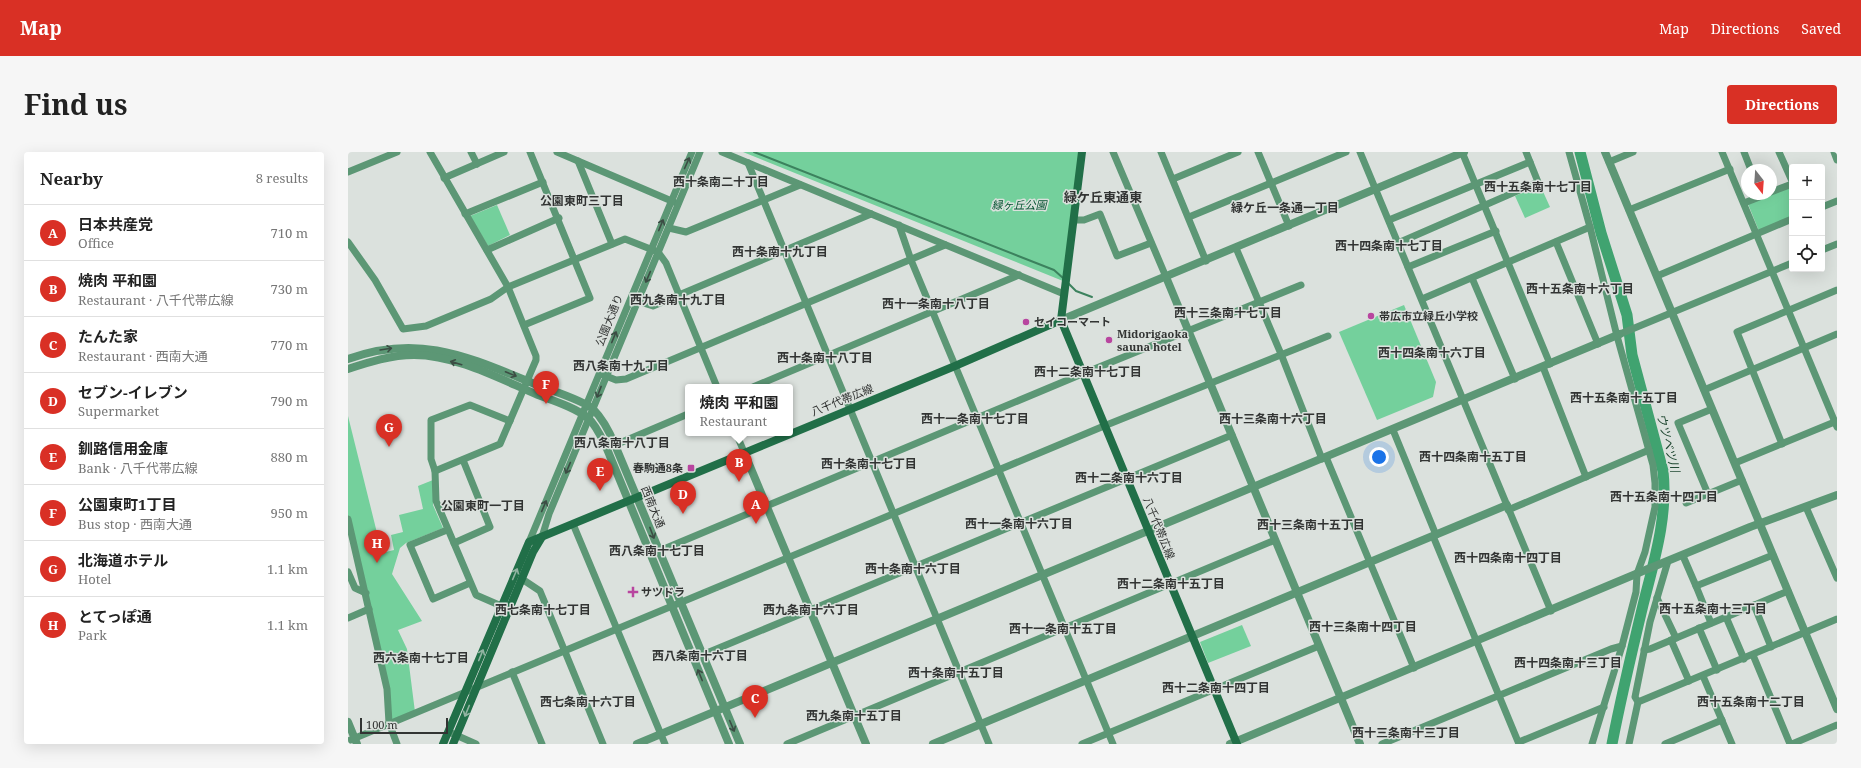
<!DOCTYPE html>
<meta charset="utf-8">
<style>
body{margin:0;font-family:"Noto Serif","Noto Sans JP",serif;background:#f6f6f6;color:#222}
.controls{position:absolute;right:12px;top:12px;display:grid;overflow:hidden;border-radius:4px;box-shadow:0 4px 16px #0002}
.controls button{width:36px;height:36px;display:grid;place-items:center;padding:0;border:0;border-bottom:1px solid #e0e0e0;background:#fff;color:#222;font:20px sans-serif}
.compass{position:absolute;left:1393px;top:12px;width:36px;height:36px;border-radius:50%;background:#fff;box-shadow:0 4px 16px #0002;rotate:163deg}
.scale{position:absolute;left:12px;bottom:10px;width:88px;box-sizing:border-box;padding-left:4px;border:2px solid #323433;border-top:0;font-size:11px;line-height:14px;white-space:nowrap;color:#323433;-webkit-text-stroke:3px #dbe1dd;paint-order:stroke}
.you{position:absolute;left:1031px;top:305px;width:14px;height:14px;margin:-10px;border:3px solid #fff;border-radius:50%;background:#1a73e8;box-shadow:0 0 0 6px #1a73e833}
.badge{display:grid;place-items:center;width:26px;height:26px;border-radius:50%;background:#d93025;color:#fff;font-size:13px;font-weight:700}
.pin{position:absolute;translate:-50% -33px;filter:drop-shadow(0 1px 2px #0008)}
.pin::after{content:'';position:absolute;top:21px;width:14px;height:12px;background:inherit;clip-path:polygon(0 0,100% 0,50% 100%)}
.popup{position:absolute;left:337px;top:232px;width:108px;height:52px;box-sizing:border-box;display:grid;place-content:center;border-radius:4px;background:#fff;filter:drop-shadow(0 1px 3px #0005);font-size:13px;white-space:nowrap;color:#767676}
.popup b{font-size:15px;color:#222}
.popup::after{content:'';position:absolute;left:50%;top:100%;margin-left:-8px;border:8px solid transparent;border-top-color:#fff}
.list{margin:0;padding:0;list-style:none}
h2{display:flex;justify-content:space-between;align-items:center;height:52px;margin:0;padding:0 16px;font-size:17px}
h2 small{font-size:13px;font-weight:400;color:#767676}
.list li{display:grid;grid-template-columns:26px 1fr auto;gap:12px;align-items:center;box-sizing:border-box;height:56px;padding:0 16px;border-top:1px solid #e0e0e0}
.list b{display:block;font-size:15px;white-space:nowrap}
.list p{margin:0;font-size:13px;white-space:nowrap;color:#767676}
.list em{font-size:13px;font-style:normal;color:#767676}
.icon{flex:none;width:22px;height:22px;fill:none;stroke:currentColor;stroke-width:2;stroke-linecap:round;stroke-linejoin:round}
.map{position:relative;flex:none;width:1489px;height:592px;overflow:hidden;border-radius:4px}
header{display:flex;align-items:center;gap:24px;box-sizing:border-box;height:56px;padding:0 20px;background:#d93025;color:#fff}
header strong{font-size:19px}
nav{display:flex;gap:22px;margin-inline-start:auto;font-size:14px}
.intro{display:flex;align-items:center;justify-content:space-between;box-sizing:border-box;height:96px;padding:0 24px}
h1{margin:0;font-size:28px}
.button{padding:10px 18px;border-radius:4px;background:#d93025;color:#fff;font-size:14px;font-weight:700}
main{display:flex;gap:24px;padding:0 24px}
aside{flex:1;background:#fff;border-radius:4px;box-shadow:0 4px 16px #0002}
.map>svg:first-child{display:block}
</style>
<header>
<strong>Map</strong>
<nav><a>Map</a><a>Directions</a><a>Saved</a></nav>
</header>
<div class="intro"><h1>Find us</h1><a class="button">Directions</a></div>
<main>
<aside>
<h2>Nearby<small>8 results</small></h2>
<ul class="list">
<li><span class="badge">A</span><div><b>日本共産党</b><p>Office</p></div><em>710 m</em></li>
<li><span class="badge">B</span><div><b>焼肉 平和園</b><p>Restaurant · 八千代帯広線</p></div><em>730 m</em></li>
<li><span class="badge">C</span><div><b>たんた家</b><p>Restaurant · 西南大通</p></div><em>770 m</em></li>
<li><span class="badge">D</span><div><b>セブン-イレブン</b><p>Supermarket</p></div><em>790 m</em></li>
<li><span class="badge">E</span><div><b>釧路信用金庫</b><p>Bank · 八千代帯広線</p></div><em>880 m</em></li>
<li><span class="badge">F</span><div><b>公園東町1丁目</b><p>Bus stop · 西南大通</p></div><em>950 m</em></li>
<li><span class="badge">G</span><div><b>北海道ホテル</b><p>Hotel</p></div><em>1.1 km</em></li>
<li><span class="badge">H</span><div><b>とてっぽ通</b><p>Park</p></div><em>1.1 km</em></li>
</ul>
</aside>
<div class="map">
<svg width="1489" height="592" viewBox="0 0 1489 592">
<rect width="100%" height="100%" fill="#dbe1dd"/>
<!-- green -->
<g fill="#74d09c">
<polygon points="395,0 732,0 715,129"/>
<polygon points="1192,33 1202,55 1177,66 1167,44"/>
<polygon points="1443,34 1444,65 1411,79 1400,52"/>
<polygon points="149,53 162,83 140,94 122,64"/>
<polygon points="1056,153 1088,230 1085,245 1029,268 991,180"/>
<polygon points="0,264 34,401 46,398 43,383 55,380 51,363 75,357 70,334 85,328 85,353 95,376 58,391 52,396 44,422 74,469 50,478 59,497 67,560 41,571 39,537 0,367"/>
<polygon points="894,473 903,494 860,511 852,490"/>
</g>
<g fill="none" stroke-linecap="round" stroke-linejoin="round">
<!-- stream -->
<g stroke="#3c825e" stroke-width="2">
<polyline points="406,0 706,118 715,126"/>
<polyline points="720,131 728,139 744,145"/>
</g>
<!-- river -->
<path stroke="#40a370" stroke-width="11" d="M1232 0 1253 81 1279 163 1284 203 1315 319C1320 365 1306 409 1295 453 1284 499 1273 545 1264 592"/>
<!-- minor -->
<g stroke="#5c9775" stroke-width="7">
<polyline points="82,0 160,135 188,204 188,208 152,292 87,319"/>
<polyline points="123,0 129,12"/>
<polyline points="209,0 326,50"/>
<polyline points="374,0 716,142"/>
<polyline points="765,0 818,125"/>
<polyline points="813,0 858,109"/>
<polyline points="910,0 941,74"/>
<polyline points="1012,0 1203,459"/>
<polyline points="1114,0 1202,212"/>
<polyline points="1221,0 1242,75 1269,184 1305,313 1307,331 1307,355 1297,400 1289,422 1288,440 1274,494 1244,592"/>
<polyline points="1374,0 1489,275"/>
<polyline points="1396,0 1403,18"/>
<polyline points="1431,0 1444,29"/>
<polyline points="1486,0 1489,8"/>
<polyline points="230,9 264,92"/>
<polyline points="1261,10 1285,0"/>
<polyline points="400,11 641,592"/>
<polyline points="0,20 49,0"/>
<polyline points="96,26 156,0"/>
<polyline points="825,27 890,0"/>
<polyline points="1423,40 1444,32"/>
<polyline points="1396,51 1419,42"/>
<polyline points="1474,55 1489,49"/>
<polyline points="1281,58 1382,17"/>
<polyline points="117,62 195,30"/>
<polyline points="841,65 998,0"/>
<polyline points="726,68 736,68 752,62 769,104 803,91"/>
<polyline points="1041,68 1182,10"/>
<polyline points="551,73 563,108 765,592"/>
<polyline points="321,76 338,80 452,33"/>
<polyline points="0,90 27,128 55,177 78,174 143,147 160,135 277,87 310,100 318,111 369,235"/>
<polyline points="1208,90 1250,192"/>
<polyline points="1050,91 1190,30 1178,0"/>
<polyline points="888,96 933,202 974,307"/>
<polyline points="139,98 211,66"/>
<polyline points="1474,98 1489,92"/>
<polyline points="1060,115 1148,79"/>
<polyline points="1309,124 1444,67"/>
<polyline points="1124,126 1167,227"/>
<polyline points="1074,147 1242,75"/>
<polyline points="286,148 305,154 523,62"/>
<polyline points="176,173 242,146 182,0"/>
<polyline points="1272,182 1444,111"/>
<polyline points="1195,215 1238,325"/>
<polyline points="253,222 268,228 278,227 597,93"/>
<polyline points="405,235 671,123"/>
<polyline points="1356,238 1489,182"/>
<polyline points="1045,278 1088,383"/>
<polyline points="388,281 396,300"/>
<polyline points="1434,292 1389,180 1489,138"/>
<polyline points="267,293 340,262"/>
<polyline points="978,305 1066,516"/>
<polyline points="1387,311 1489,269"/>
<polyline points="1360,342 1330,271 1364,257"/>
<polyline points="1338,351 1394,328"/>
<polyline points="1458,355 1489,426"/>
<polyline points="1160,358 1301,298"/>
<polyline points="0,367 39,537 41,571 49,592"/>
<polyline points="225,372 317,592"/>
<polyline points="99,378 62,393 85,447 122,431"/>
<polyline points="1085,384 1171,592"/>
<polyline points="194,385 201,362 352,0"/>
<polyline points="181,390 344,0"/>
<polyline points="106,391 142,375 115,308"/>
<polyline points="311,399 734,222 953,133"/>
<polyline points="1335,404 1348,434 1425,403"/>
<polyline points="0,420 7,436 18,441"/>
<polyline points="174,427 192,439 255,592"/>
<polyline points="1348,434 1363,471"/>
<polyline points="1309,446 1328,486"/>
<polyline points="1406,453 1423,495"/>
<polyline points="158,456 128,443 88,349 87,319 83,307 83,268 122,253 162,269"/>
<polyline points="1378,465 1396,507"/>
<polyline points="0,466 21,457"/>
<polyline points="1351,476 1369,518"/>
<polyline points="1323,488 1341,529"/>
<polyline points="1296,498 1302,497 1440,439"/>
<polyline points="354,503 884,283"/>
<polyline points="1405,503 1442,592"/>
<polyline points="164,520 194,592"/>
<polyline points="1355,524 1384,592"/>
<polyline points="1290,550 1489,467"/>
<polyline points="101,580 128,592"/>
<polyline points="0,589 756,274 980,184"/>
<polyline points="1171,590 1256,555"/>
<polyline points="439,592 927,388"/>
<polyline points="734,592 971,494"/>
<polyline points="1034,592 1263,497 1274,494"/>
<polyline points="1281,592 1290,550 1287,545 1302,470 1320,409"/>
<polyline points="1317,592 1374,568"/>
<polyline points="1444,592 1489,573"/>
</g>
<!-- tertiary -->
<g stroke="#5c9775" stroke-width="8">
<polyline points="1257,0 1489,557"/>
<polyline points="818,125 1012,592"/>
<polyline points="713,168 1116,0"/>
<path d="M0 207C74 180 124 207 192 234 205 239 236 249 245 257 255 267 262 281 267 293L392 592"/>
<path d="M0 217C21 210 43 203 66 203 108 203 152 227 190 243 206 249 226 255 240 266 249 274 254 287 259 297L381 592"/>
<polyline points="396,300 518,592"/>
<polyline points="0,570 9,592"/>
<polyline points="289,592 1272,182"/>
<polyline points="585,592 1159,353"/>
<polyline points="882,592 1295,419 1402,375 1489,343"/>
</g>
<!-- secondary -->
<g stroke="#216f48" stroke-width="8">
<polyline points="734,0 713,168 889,592"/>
<polyline points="95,592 181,390 607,214 713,168"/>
<polyline points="105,592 185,400 194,385"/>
</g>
</g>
<!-- one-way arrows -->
<defs><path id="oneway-shaft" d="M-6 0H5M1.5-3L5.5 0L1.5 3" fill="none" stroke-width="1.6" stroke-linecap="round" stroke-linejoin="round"/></defs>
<g stroke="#3c4d44">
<use href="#oneway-shaft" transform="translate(339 11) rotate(-66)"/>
<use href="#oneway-shaft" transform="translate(313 73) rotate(-68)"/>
<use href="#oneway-shaft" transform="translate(300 125) rotate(113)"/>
<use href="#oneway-shaft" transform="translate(266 185) rotate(-68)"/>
<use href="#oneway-shaft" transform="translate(38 197) rotate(-9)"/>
<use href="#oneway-shaft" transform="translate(108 211) rotate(-164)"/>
<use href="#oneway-shaft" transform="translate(163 222) rotate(22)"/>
<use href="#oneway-shaft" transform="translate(251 240) rotate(111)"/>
<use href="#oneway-shaft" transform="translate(220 316) rotate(113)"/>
<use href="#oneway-shaft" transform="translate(196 354) rotate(-67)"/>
<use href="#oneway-shaft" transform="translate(304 381) rotate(69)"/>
<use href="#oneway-shaft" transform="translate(352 523) rotate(-112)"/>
<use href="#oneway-shaft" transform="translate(384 574) rotate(67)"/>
</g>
<g stroke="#91b3a1">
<use href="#oneway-shaft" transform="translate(167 422) rotate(-67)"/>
<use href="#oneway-shaft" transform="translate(133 503) rotate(-68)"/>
<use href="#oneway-shaft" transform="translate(119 559) rotate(112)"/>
</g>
<!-- markers -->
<g fill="#b8459f" stroke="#dbe1dd" stroke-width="1.5">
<circle cx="1023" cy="164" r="4"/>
<circle cx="678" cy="170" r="4"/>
<circle cx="761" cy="188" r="4"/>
<rect x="339" y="312" width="8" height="8" rx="2"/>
<path d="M283 434h4v4h4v4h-4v4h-4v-4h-4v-4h4z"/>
</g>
<g text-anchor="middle" stroke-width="3" stroke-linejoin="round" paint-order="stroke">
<!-- park labels -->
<g font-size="11" font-style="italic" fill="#045331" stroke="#dbe1dd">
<text x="671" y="57">緑ヶ丘公園</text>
</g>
<!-- poi labels -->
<g font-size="11" font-weight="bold" fill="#323433" stroke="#dbe1dd" text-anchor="start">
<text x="1031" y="168">帯広市立緑丘小学校</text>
<text x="686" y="174">セイコーマート</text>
<text x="769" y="186">Midorigaoka<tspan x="769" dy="13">sauna hotel</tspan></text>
<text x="335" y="320" text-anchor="end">春駒通8条</text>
<text x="293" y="444">サツドラ</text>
</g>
<!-- street labels -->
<g font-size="11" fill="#323433" stroke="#dbe1dd">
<text transform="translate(261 168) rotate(-68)" y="4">公園大通り</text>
<text transform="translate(494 248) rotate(-22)" y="4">八千代帯広線</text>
<text transform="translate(305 355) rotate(68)" y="4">西南大通</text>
<text transform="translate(811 376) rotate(68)" y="4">八千代帯広線</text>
</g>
<!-- neighbourhood labels -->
<g font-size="12" font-weight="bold" fill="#323433" stroke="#dbe1dd">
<text x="373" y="34">西十条南二十丁目</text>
<text x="1190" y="39">西十五条南十七丁目</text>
<text x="234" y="53">公園東町三丁目</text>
<text x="937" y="60">緑ケ丘一条通一丁目</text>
<text x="1041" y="98">西十四条南十七丁目</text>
<text x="432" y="104">西十条南十九丁目</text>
<text x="1232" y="141">西十五条南十六丁目</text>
<text x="330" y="152">西九条南十九丁目</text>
<text x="588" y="156">西十一条南十八丁目</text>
<text x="880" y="165">西十三条南十七丁目</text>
<text x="1084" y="205">西十四条南十六丁目</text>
<text x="477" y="210">西十条南十八丁目</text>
<text x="273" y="218">西八条南十九丁目</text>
<text x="740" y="224">西十二条南十七丁目</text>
<text x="1276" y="250">西十五条南十五丁目</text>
<text x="627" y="271">西十一条南十七丁目</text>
<text x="925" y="271">西十三条南十六丁目</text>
<text x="274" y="295">西八条南十八丁目</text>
<text x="1125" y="309">西十四条南十五丁目</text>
<text x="521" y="316">西十条南十七丁目</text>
<text x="781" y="330">西十二条南十六丁目</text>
<text x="1316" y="349">西十五条南十四丁目</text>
<text x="135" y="358">公園東町一丁目</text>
<text x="671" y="376">西十一条南十六丁目</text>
<text x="963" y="377">西十三条南十五丁目</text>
<text x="309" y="403">西八条南十七丁目</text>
<text x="1160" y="410">西十四条南十四丁目</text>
<text x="565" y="421">西十条南十六丁目</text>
<text x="823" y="436">西十二条南十五丁目</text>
<text x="1365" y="461">西十五条南十三丁目</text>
<text x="195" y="462">西七条南十七丁目</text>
<text x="463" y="462">西九条南十六丁目</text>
<text x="1015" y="479">西十三条南十四丁目</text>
<text x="715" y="481">西十一条南十五丁目</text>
<text x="352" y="508">西八条南十六丁目</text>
<text x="73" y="510">西六条南十七丁目</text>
<text x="1220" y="515">西十四条南十三丁目</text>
<text x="608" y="525">西十条南十五丁目</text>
<text x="868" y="540">西十二条南十四丁目</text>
<text x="240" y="554">西七条南十六丁目</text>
<text x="1403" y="554">西十五条南十二丁目</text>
<text x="506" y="568">西九条南十五丁目</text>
<text x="1058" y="585">西十三条南十三丁目</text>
</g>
<!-- water labels -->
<g font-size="12" font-style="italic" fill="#204832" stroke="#dbe1dd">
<text transform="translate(1320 291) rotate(76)" y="4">ウツベツ川</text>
</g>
<!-- quarter labels -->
<g font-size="13" font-weight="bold" fill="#323433" stroke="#dbe1dd">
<text x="755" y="50">緑ケ丘東通東</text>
</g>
</g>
</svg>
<div class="controls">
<button>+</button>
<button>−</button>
<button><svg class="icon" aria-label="locate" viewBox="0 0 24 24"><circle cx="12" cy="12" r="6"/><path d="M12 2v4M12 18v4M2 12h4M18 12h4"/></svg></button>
</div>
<svg class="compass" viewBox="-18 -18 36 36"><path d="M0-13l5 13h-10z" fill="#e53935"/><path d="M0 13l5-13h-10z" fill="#767676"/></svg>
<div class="scale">100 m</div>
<div class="you"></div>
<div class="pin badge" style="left:408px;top:372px">A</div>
<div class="pin badge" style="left:391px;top:330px">B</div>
<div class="popup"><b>焼肉 平和園</b>Restaurant</div>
<div class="pin badge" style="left:407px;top:566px">C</div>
<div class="pin badge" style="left:335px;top:362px">D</div>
<div class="pin badge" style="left:252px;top:339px">E</div>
<div class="pin badge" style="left:198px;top:252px">F</div>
<div class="pin badge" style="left:41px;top:295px">G</div>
<div class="pin badge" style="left:29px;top:411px">H</div>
</div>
</main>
